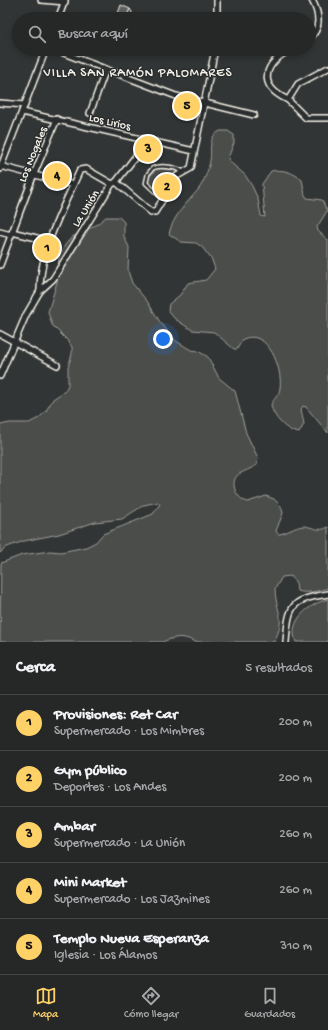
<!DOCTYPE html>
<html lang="es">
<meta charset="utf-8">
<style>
body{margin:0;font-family:"Gochi Hand",sans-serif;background:#2e3030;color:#f1f3f6}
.you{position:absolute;left:163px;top:339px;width:14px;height:14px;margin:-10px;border:3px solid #fff;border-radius:50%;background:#1a73e8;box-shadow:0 0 0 6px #1a73e833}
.badge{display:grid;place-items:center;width:26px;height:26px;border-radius:50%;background:#ffd166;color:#111;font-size:13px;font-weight:700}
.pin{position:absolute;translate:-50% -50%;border:2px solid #fff;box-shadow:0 1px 4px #0006}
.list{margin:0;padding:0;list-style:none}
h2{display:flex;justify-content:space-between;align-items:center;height:52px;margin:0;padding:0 16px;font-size:17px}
h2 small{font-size:13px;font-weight:400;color:#a4a6a8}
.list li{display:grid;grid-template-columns:26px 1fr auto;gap:12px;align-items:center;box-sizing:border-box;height:56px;padding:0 16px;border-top:1px solid #424445}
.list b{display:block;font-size:15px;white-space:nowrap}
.list p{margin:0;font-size:13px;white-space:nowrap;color:#a4a6a8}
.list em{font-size:13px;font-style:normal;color:#a4a6a8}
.icon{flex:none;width:22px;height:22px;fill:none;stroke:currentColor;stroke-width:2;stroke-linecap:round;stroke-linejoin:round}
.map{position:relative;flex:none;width:328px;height:642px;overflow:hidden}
.search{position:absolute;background:#262828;box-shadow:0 2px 6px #0003;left:12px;right:12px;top:12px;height:44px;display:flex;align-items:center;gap:10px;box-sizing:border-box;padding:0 14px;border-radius:22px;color:#a4a6a8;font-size:15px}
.sheet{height:332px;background:#262828}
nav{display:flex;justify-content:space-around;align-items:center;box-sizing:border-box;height:56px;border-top:1px solid #424445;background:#262828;font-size:11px;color:#a4a6a8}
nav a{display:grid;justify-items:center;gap:2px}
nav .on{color:#ffd166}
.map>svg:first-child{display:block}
</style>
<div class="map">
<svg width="328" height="642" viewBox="0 0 328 642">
<rect width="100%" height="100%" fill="#323535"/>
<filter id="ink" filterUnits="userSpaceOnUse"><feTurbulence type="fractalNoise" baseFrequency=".025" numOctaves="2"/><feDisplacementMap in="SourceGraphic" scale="8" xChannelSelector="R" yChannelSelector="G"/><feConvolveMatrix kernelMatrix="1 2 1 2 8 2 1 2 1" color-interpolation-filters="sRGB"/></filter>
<g filter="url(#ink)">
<!-- green -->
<g fill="#4b4d4c" stroke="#a09f9a">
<path d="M220 131H228L234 135V143L228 158 230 162 245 175 252 186 258 199 261 216 265 217 262 184 271 171C283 169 293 172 302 180L305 195 307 198 322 200 327 211 317 227 318 231 328 240V433L306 407 303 406 301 409 304 424 299 433C286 431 273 417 271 405 274 398 279 396 280 388 283 369 268 328 243 339L237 349H234L214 332 192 330 175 319 168 311 169 304 180 295 188 283 206 280 215 269 212 260 202 247 196 243 181 242 169 234C173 216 186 204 198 190 204 182 208 171 210 161 212 149 207 138 220 131Z"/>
<polygon points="157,168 174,170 180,172 170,180 161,196 147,183 149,177"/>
<path d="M106 217H119L124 222V237L129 247 128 271 132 283 147 301 160 322 176 341 191 350 198 351 208 357 219 378 235 391 246 433 258 458 257 465C251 469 244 471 239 474 228 482 237 500 248 502L266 496 274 499 281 506 283 513 276 531 278 534C286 534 294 527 303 526 312 526 319 533 328 527V588C319 591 307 594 297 591L296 583 290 576 282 577 275 589C276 614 287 616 274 642H195C183 635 175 637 162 642H0L1 563 22 555 50 551 61 552 86 547 96 542 103 534 153 514 160 504 158 502 144 505 122 519 95 522 59 534 24 541 7 547 0 553V425L10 423H29L39 418 46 411 53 399 65 391 68 385V367L72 354V347L68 341 52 325 48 312 57 282 59 257 65 245 72 237 96 225Z"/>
<path d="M328 599V642H296C287 620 310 604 328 599Z"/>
</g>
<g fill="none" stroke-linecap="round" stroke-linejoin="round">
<defs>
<path id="service" d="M163 199 146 183 148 174 153 168C162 165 176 167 184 172"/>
<g id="minor">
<polyline points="41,0 65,2"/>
<polyline points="58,19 65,0"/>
<polyline points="217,19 217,0"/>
<path d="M309 39C322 28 319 13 312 0"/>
<polyline points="53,49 176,96 254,115"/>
<polyline points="328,68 298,84 288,100 306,118 328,118"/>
<path d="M288 100C256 85 264 63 292 49"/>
<polyline points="0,103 25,105"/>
<polyline points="22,112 194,151"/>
<polyline points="90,113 106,69"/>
<polyline points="0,166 73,185"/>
<polyline points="0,169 46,49"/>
<polyline points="116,182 151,212 155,212 177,176 191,168 215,49"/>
<polyline points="0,232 11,235"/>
<polyline points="12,232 49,241"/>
<polyline points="0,265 34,174 57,119"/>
<path d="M40 291C40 248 63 209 80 170L86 169 112 184"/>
<polyline points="0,334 57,365"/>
<polyline points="0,376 26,315 40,291 53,279 112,184 116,182 148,140"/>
<path d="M286 642C289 605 290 600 328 594"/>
</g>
</defs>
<!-- service casing -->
<use href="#service" stroke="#f4f1e8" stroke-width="5.5"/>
<!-- minor casing -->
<use href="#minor" stroke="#f4f1e8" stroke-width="8"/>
<!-- service -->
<use href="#service" stroke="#2a2d2e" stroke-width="2.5"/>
<!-- minor -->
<use href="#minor" stroke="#2a2d2e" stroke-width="5"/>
</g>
<!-- shaded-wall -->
<polygon fill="#424342" stroke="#f4f1e8" points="130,9 132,12 130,19 125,19"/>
<!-- building -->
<polygon fill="#5f605f" stroke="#f4f1e8" points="121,5 130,9 125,19 116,19"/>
</g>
<g text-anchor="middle" stroke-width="3" stroke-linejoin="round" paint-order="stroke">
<!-- street labels -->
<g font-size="12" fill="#f4f1e8" stroke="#2a2d2e">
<text transform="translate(110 121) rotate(13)" y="4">Los Lirios</text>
<text transform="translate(32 154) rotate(-68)" y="4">Los Nogales</text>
<text transform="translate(85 208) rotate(-58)" y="4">La Unión</text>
</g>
<!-- neighbourhood labels -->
<g font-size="13" letter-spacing="1" fill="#f4f1e8" stroke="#2a2d2e">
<text x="138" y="76">VILLA SAN RAMÓN PALOMARES</text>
</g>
</g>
</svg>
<div class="you"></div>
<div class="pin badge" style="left:47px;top:248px">1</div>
<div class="pin badge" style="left:167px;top:187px">2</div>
<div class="pin badge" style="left:148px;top:149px">3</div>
<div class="pin badge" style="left:57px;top:176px">4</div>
<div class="pin badge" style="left:187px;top:106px">5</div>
<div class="search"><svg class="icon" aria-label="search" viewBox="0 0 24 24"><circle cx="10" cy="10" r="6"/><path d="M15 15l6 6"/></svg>Buscar aquí</div>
</div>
<section class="sheet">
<h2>Cerca<small>5 resultados</small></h2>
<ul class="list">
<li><span class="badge">1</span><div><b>Provisiones: Ret Car</b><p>Supermercado · Los Mimbres</p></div><em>200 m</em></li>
<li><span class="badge">2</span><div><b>Gym público</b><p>Deportes · Los Andes</p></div><em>200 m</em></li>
<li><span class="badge">3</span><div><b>Ambar</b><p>Supermercado · La Unión</p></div><em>260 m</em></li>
<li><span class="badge">4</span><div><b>Mini Market</b><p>Supermercado · Los Jazmines</p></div><em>260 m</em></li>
<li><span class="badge">5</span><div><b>Templo Nueva Esperanza</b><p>Iglesia · Los Álamos</p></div><em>310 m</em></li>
</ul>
</section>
<nav>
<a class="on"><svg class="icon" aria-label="map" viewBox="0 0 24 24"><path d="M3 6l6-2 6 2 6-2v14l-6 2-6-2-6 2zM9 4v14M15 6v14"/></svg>Mapa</a>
<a><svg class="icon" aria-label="directions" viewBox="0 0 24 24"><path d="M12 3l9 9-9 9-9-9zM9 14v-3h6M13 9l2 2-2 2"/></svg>Cómo llegar</a>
<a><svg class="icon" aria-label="saved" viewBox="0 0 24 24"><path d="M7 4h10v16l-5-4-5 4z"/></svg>Guardados</a>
</nav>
